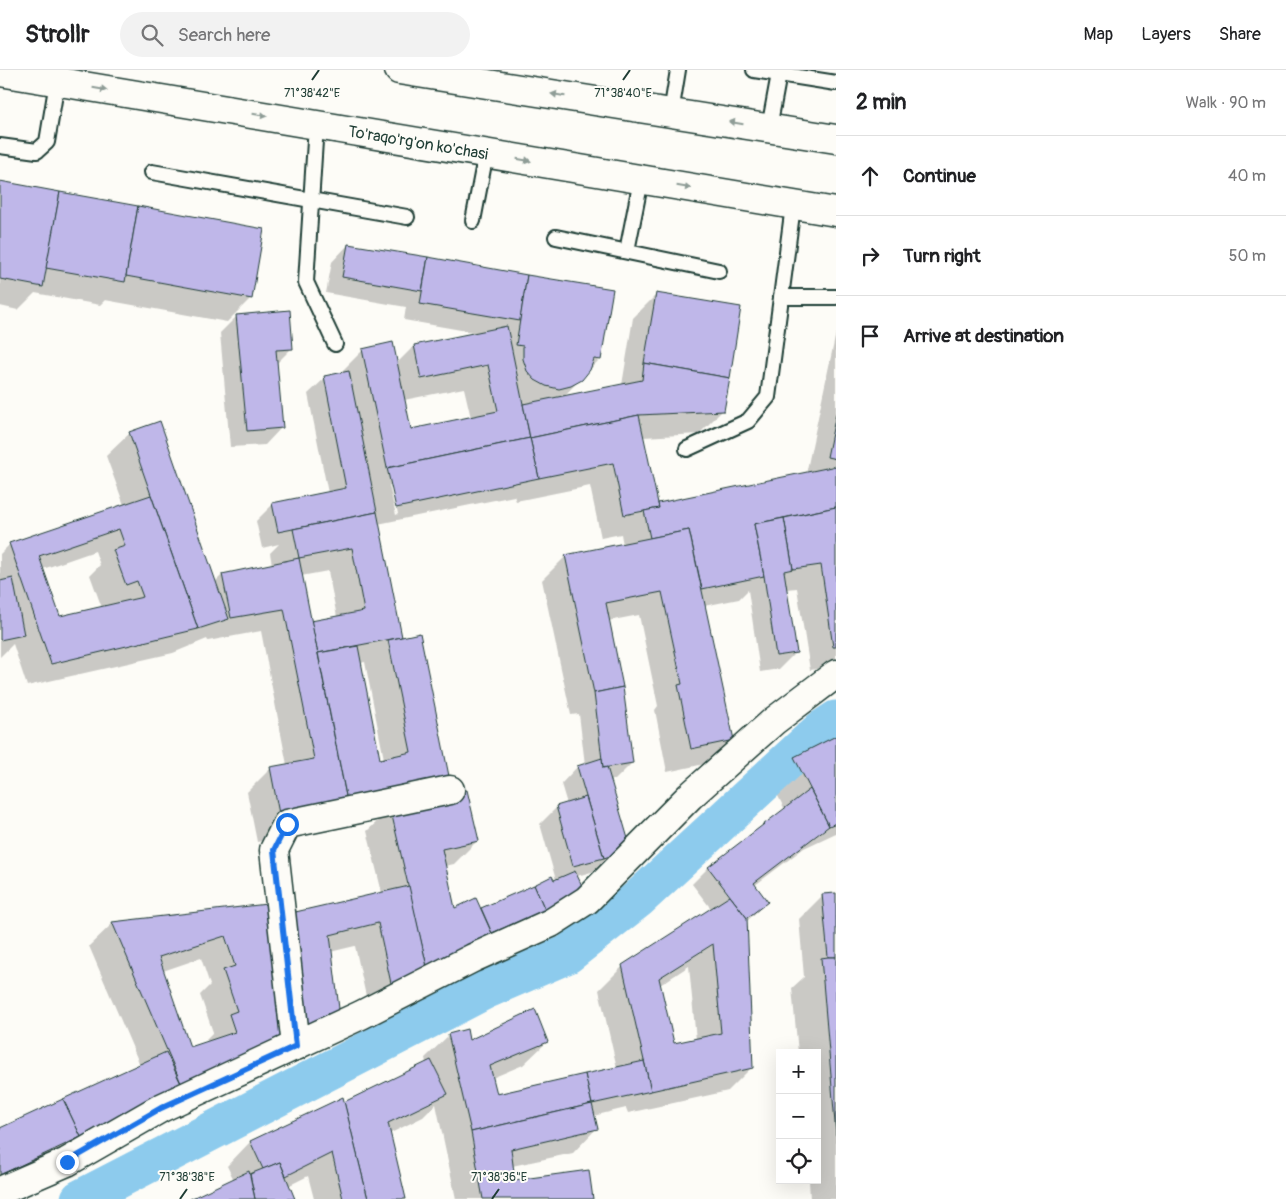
<!DOCTYPE html>
<meta charset="utf-8">
<style>
body{margin:0;font-family:Pangolin,sans-serif;background:#f2f2f2;color:#202124}
.controls{position:absolute;right:15px;bottom:15px;display:grid;overflow:hidden;border-radius:0px;box-shadow:0 5px 20px #0002}
.controls button{width:45px;height:45px;display:grid;place-items:center;padding:0;border:0;border-bottom:1px solid #e0e0e0;background:#fff;color:#202124;font:25px sans-serif}
.stop{position:absolute;width:15px;height:15px;margin:-11px;border:4px solid #1a73e8;border-radius:50%;background:#fff}
.stop.end{background:#1a73e8;border-color:#fff;box-shadow:0 1px 5px #0008}
.list{margin:0;padding:0;list-style:none}
h2{display:flex;justify-content:space-between;align-items:center;height:65px;margin:0;padding:0 20px;font-size:21px}
h2 small{font-size:16px;font-weight:400;color:#757577}
.list li{display:grid;grid-template-columns:32px 1fr auto;gap:15px;align-items:center;box-sizing:border-box;height:80px;padding:0 20px;border-top:1px solid #e0e0e0}
.list b{display:block;font-size:19px;white-space:nowrap}
.list em{font-size:16px;font-style:normal;color:#757577}
.icon{flex:none;width:28px;height:28px;fill:none;stroke:currentColor;stroke-width:2;stroke-linecap:round;stroke-linejoin:round}
.map{position:relative;flex:none;width:836px;height:1129px;overflow:hidden}
header{display:flex;align-items:center;gap:30px;box-sizing:border-box;height:70px;padding:0 25px;background:#fff;border-bottom:1px solid #e0e0e0}
header strong{font-size:24px}
nav{display:flex;gap:28px;margin-inline-start:auto;font-size:18px}
.search{width:350px;height:45px;background:#f2f2f2;display:flex;align-items:center;gap:12px;box-sizing:border-box;padding:0 18px;border-radius:28px;color:#757577;font-size:19px}
main{display:flex}
aside{flex:1;background:#fff}
.map>svg:first-child{display:block}
</style>
<header>
<strong>Strollr</strong>
<div class="search"><svg class="icon" aria-label="search" viewBox="0 0 24 24"><circle cx="10" cy="10" r="6"/><path d="M15 15l6 6"/></svg>Search here</div>
<nav><a>Map</a><a>Layers</a><a>Share</a></nav>
</header>
<main>
<div class="map">
<svg width="836" height="1129" viewBox="0 0 836 1129">
<rect width="100%" height="100%" fill="#fdfcf7"/>
<filter id="ink" filterUnits="userSpaceOnUse"><feTurbulence type="fractalNoise" baseFrequency=".02" numOctaves="2"/><feDisplacementMap in="SourceGraphic" scale="10" xChannelSelector="R" yChannelSelector="G"/><feConvolveMatrix kernelMatrix="1 2 1 2 8 2 1 2 1" color-interpolation-filters="sRGB"/></filter>
<g filter="url(#ink)">
<!-- shadow -->
<g fill="#0003" fill-rule="evenodd">
<polygon points="0,112 263,160 250,229 227,252 105,230 100,235 35,223 18,240 0,236"/>
<path d="M348 175 611 220 600 289 563 327 622 315 633 248 657 224 723 340 699 364 643 367 657 434 806 404 836 263V596L810 600 797 518 786 519 796 582 779 599 760 602 748 520 739 529 704 536 732 670 709 693 667 702 655 640 658 636 639 545 608 551 632 693 615 710H610L613 796 577 806 584 821 369 940 355 876 330 882 340 954 0 1113V1060L140 995 89 876 113 853 271 865 382 823 367 761 381 748 257 772 247 722 271 698 287 695 261 561 208 571 207 569 173 583 27 616 13 574 0 587V484L10 474 124 435 106 386 130 363 215 512 222 505 272 495 270 483 279 474 262 478 256 451 273 434 328 423 308 324 325 308 339 304 363 280 396 294 414 276 478 263 404 250 406 237 326 223 332 192ZM464 318 471 348 410 361 404 330ZM389 415H392L398 444 396 445ZM590 416 601 468 621 464 623 475 566 486 542 510 571 645 579 644 585 695 577 697 561 714 567 734 557 737 540 754 556 810 481 840 454 839 445 796 454 794 478 770 437 728 401 568 378 454 514 426 516 431ZM95 481 100 495 90 505 102 538 59 548 43 499ZM328 501 337 547 310 552 301 506ZM365 592 384 689 379 690 360 593ZM201 888 210 915 200 925 213 962 206 969 208 972 189 978 163 901Z"/>
<polygon points="237,246 292,278 276,294 281,358 265,375 230,377 220,263"/>
<path d="M836 668V763L804 778 754 816 767 832 746 852 752 997 728 1021 628 1043 626 1038 593 1046 596 1059 573 1083 512 1096 514 1111 592 1129H456L436 1034 423 1047 389 1064 405 1129H314L308 1106 288 1116 293 1129H193L234 1110 227 1096 250 1072 342 1028 343 1034 426 993 425 988 449 965 468 971 547 972 523 995 492 1008 496 1025 617 998 599 920 623 896 712 840 692 814 708 798 785 740 771 712 795 688ZM750 844V847L743 853 741 851ZM689 896 696 970 673 975 660 915Z"/>
<polygon points="836,824 836,1129 810,1129 809,1110 817,1110 817,983 798,983 792,918 804,907 799,849 823,825"/>
</g>
<g fill="none" stroke-linecap="round" stroke-linejoin="round">
<!-- canal -->
<polyline stroke="#8dcbed" stroke-width="39" points="80,1129 487,919 568,884 638,829 821,660 836,650"/>
</g>
<!-- building -->
<g fill="#bfb7e9" stroke="#1f3d34" fill-rule="evenodd">
<polygon points="0,111 60,122 43,217 0,209"/>
<polygon points="60,122 138,136 125,212 46,198"/>
<polygon points="138,136 264,159 252,229 126,206"/>
<polygon points="348,174 428,187 422,221 342,207"/>
<polygon points="428,187 527,205 520,251 420,234"/>
<polygon points="527,205 613,219 601,290 594,289 590,300 582,310 571,316 559,319 546,316 535,310 527,301 523,289 523,276 516,275"/>
<polygon points="656,223 741,237 730,308 644,293"/>
<polygon points="290,240 293,279 276,280 283,358 247,361 236,245"/>
<polygon points="507,256 530,368 387,398 362,279 393,272 411,359 498,341 488,295 421,309 414,275"/>
<polygon points="644,293 730,308 724,341 639,345 530,368 523,334 642,310"/>
<polygon points="349,301 377,442 278,462 272,433 346,418 324,306"/>
<polygon points="836,344 836,389 827,387"/>
<polygon points="639,345 659,438 624,445 613,393 539,408 530,368"/>
<polygon points="160,351 229,549 198,559 129,362"/>
<polygon points="530,368 539,408 396,438 387,398"/>
<polygon points="836,396 836,437 754,454 764,506 702,519 689,460 650,468 644,441 659,438 658,433"/>
<path d="M151 425 198 559 51 594 9 473ZM119 459 125 476 113 480 126 515 137 511 143 527 60 546 39 486Z"/>
<polygon points="836,437 836,577 833,577 821,495 793,499 784,448"/>
<polygon points="377,442 402,567 318,583 311,551 364,541 352,478 299,488 293,459"/>
<polygon points="784,448 793,499 784,501 797,583 776,586 764,506 754,454"/>
<polygon points="689,460 734,670 691,679 678,615 682,614 662,522 606,533 623,617 594,623 565,485"/>
<polygon points="299,488 348,736 280,749 270,697 314,689 284,539 231,548 222,504"/>
<polygon points="13,508 24,565 0,570 0,511"/>
<polygon points="420,563 451,716 348,736 318,583 358,576 380,689 411,682 388,570"/>
<polygon points="623,617 633,693 603,698 594,623"/>
<polygon points="836,666 836,753 829,756 794,687"/>
<polygon points="602,688 603,698 607,697 631,779 604,788 577,696"/>
<polygon points="810,719 829,756 754,813 768,832 747,848 708,797"/>
<polygon points="467,720 479,771 442,779 455,838 476,828 494,868 427,897 390,737"/>
<polygon points="586,727 604,788 573,796 556,736"/>
<polygon points="575,801 585,822 545,840 534,815 552,806 554,810"/>
<polygon points="534,815 545,840 492,863 481,838"/>
<polygon points="409,816 427,897 392,918 378,853 330,865 341,955 305,959 291,843"/>
<polygon points="836,823 836,887 828,887 822,824"/>
<path d="M730 826 747 848 753 998 651 1021 622 895ZM713 874 721 963 674 973 659 908Z"/>
<path d="M267 834 291 970 184 1020 112 852ZM225 866 235 896 223 900 237 941 229 944 235 962 190 977 159 887Z"/>
<polygon points="828,887 836,887 836,1065 821,888"/>
<polygon points="535,939 548,972 490,996 497,1024 585,1004 592,1034 471,1062 448,964 467,959 469,970"/>
<polygon points="166,982 184,1020 81,1067 63,1029"/>
<polygon points="431,990 448,1024 388,1053 406,1129 368,1129 344,1032"/>
<polygon points="644,991 651,1021 592,1034 585,1004"/>
<polygon points="343,1027 368,1129 343,1129 332,1083 286,1106 280,1092 263,1099 250,1071"/>
<polygon points="63,1029 81,1067 0,1105 0,1058"/>
<polygon points="592,1034 598,1059 511,1079 515,1110 589,1100 593,1129 483,1129 471,1062"/>
<polygon points="280,1092 295,1129 255,1129 250,1104"/>
<polygon points="249,1101 255,1129 190,1129"/>
</g>
<g fill="none" stroke-linecap="round" stroke-linejoin="round">
<defs>
<g id="lane">
<polyline points="754,0 836,13"/>
<polyline points="671,43 678,0"/>
<polyline points="316,55 306,212 335,274"/>
<polyline points="769,58 779,4"/>
<polyline points="0,76 37,81 47,72 57,12"/>
<polyline points="152,102 407,147"/>
<polyline points="473,151 486,83"/>
<polyline points="556,167 719,201"/>
<polyline points="627,181 641,110"/>
<polyline points="781,227 836,227"/>
<polyline points="687,379 748,351 768,327 793,136"/>
</g>
<g id="street">
<polyline points="296,976 274,780 287,754 450,720"/>
<polyline points="0,1121 67,1092 161,1038 361,945 473,888 551,853 587,830 690,726 774,651 836,604"/>
</g>
<g id="secondary">
<polyline points="399,0 836,69"/>
<path id="s1" d="M0 2 836 142"/>
</g>
</defs>
<!-- lane casing -->
<use href="#lane" stroke="#1f3d34" stroke-width="18"/>
<!-- street casing -->
<use href="#street" stroke="#1f3d34" stroke-width="31"/>
<!-- secondary casing -->
<use href="#secondary" stroke="#1f3d34" stroke-width="31"/>
<!-- lane -->
<use href="#lane" stroke="#fdfcf7" stroke-width="14"/>
<!-- street -->
<use href="#street" stroke="#fdfcf7" stroke-width="28"/>
<!-- secondary -->
<use href="#secondary" stroke="#fdfcf7" stroke-width="28"/>
</g>
<!-- one-way arrows -->
<defs><path id="oneway-solid" d="M-6-.8H1V-3.2L6.5 0L1 3.2V.8H-6Z" transform="scale(1.25)"/></defs>
<g fill="#8e9c96">
<use href="#oneway-solid" transform="translate(100 19) rotate(9)"/>
<use href="#oneway-solid" transform="translate(558 25) rotate(-171)"/>
<use href="#oneway-solid" transform="translate(260 45) rotate(9)"/>
<use href="#oneway-solid" transform="translate(736 53) rotate(-171)"/>
<use href="#oneway-solid" transform="translate(524 90) rotate(10)"/>
<use href="#oneway-solid" transform="translate(684 117) rotate(9)"/>
</g>
</g>
<g fill="none" stroke-linecap="round" stroke-linejoin="round" filter="url(#ink)">
<!-- route -->
<polyline stroke="#1a73e8" stroke-width="6" points="67,1092 161,1038 296,976 274,780 287,754"/>
</g>
<!-- ticks -->
<path fill="none" stroke="#1f3d34" stroke-width="2" d="M312 10 319 0M623 10 630 0M180 1129 187 1119M492 1129 499 1119"/>
<g text-anchor="middle" stroke-width="4" stroke-linejoin="round" paint-order="stroke">
<!-- street labels -->
<g font-size="16" fill="#1f3d34" stroke="#fdfcf7">
<text dy="6" stroke="none"><textPath href="#s1" startOffset="424">To'raqo'rg'on ko'chasi</textPath></text>
</g>
</g>
<g font-size="12" text-anchor="middle" fill="#1f3d34" stroke="#fdfcf7" stroke-width="4" stroke-linejoin="round" paint-order="stroke">
<text x="312" y="27">71°38'42"E</text>
<text x="623" y="27">71°38'40"E</text>
<text x="187" y="1111">71°38'38"E</text>
<text x="499" y="1111">71°38'36"E</text>
</g>
</svg>
<div class="controls">
<button>+</button>
<button>−</button>
<button><svg class="icon" aria-label="locate" viewBox="0 0 24 24"><circle cx="12" cy="12" r="6"/><path d="M12 2v4M12 18v4M2 12h4M18 12h4"/></svg></button>
</div>
<div class="stop" style="left:287px;top:754px"></div>
<div class="stop end" style="left:67px;top:1092px"></div>
</div>
<aside>
<h2>2 min<small>Walk · 90 m</small></h2>
<ul class="list">
<li><svg class="icon" aria-label="ahead" viewBox="0 0 24 24"><path d="M12 20V5M6 11l6-6 6 6"/></svg><div><b>Continue</b></div><em>40 m</em></li>
<li><svg class="icon" aria-label="right" viewBox="0 0 24 24"><path d="M7 20v-9h11M14 6l5 5-5 5"/></svg><div><b>Turn right</b></div><em>50 m</em></li>
<li><svg class="icon" aria-label="arrive" viewBox="0 0 24 24"><path d="M6 21V4h12l-3 4 3 4H6"/></svg><div><b>Arrive at destination</b></div></li>
</ul>
</aside>
</main>
